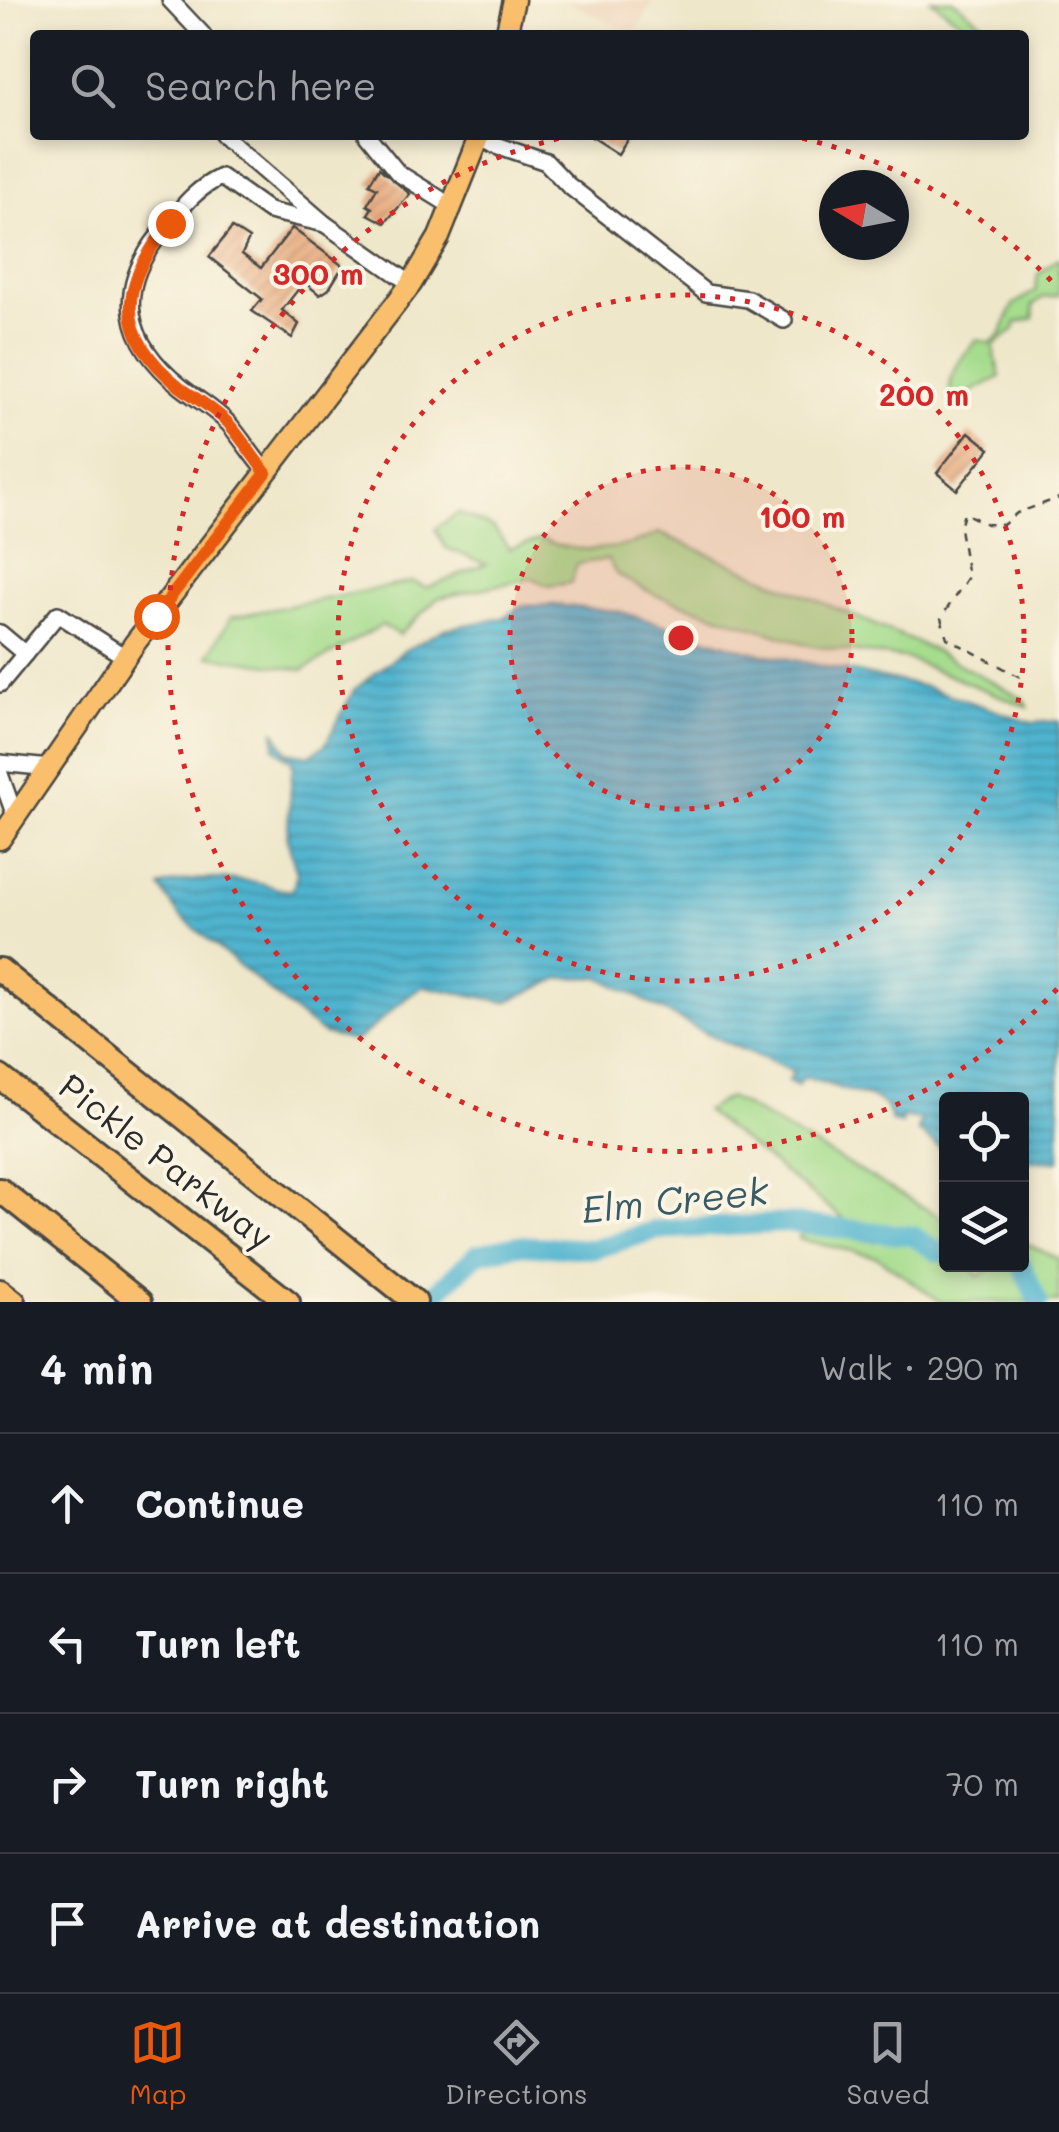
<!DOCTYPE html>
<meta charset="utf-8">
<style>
body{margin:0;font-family:Mali,sans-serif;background:#20242c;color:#f1f3f6}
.controls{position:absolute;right:30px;bottom:30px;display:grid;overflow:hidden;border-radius:10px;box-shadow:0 5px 15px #0003}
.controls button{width:90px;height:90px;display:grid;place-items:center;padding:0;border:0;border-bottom:2px solid #363941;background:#171b24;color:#f1f3f6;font:50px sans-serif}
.compass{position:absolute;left:819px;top:170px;width:90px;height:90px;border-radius:50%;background:#171b24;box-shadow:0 5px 15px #0003;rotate:280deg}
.stop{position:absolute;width:30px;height:30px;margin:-22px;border:8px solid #ea580c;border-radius:50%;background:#fff}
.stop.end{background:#ea580c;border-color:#fff;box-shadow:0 2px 10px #0008}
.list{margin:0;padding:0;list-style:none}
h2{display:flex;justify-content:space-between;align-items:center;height:130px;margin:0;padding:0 40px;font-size:42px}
h2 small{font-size:32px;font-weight:400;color:#9ea1a6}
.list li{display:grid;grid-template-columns:65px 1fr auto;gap:30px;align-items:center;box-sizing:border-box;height:140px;padding:0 40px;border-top:2px solid #363941}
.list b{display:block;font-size:38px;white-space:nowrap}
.list em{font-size:32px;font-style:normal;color:#9ea1a6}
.icon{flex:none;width:55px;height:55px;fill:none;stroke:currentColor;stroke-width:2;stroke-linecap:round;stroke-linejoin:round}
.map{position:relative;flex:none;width:1059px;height:1302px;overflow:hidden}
.search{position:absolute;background:#171b24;box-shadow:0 5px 15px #0003;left:30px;right:30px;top:30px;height:110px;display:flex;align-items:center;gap:25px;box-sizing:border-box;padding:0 35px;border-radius:10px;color:#9ea1a6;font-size:38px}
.sheet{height:690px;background:#171b24}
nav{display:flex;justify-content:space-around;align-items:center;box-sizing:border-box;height:140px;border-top:2px solid #363941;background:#171b24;font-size:28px;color:#9ea1a6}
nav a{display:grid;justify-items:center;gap:5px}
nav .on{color:#ea580c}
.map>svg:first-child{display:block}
</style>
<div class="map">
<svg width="1059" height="1302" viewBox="0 0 1059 1302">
<defs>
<pattern id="water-rules" width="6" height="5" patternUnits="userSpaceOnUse" patternTransform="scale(2.5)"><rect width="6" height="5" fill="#50b4cf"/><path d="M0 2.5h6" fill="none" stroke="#4393a8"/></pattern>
<pattern id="building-hatch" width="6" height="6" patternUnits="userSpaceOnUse" patternTransform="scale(2.5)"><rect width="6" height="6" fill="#e7aa7e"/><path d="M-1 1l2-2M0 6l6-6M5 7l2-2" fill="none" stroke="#c6926d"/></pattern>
</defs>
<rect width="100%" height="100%" fill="#fcf5e5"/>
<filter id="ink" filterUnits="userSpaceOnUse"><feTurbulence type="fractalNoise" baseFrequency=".01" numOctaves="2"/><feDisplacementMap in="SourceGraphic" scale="20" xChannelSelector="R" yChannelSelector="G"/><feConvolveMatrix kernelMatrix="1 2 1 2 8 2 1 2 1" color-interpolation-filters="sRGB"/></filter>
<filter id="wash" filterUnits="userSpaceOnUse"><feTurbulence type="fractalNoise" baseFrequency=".0048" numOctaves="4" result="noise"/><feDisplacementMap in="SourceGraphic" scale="40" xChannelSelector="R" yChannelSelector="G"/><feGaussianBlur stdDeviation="2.25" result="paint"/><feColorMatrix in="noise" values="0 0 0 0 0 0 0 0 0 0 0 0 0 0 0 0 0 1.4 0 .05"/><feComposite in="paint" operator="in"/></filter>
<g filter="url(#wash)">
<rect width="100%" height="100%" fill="#efe7ca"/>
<!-- built -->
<polygon fill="#f0d6bc" points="566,0 654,0 634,35"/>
<!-- green -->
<g fill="#a5dc8d" stroke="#68845c" stroke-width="2.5">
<polygon points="931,0 953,0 998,35 979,35"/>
<path d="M1059 258V295L1042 298 1033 305 1034 318 1016 323 1014 330 993 346 1000 377 951 402C946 377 960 358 977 340L990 343 1001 335 1013 305 1035 291 1038 274Z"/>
<path d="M458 513 494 528 509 549 542 539C577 556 625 550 659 533L927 647 1024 699 1028 707 905 658 812 646 658 596 617 575 608 559 577 564 571 583 548 586 532 578 438 598 399 635 382 625 303 670 208 656 231 617 412 582 427 588 486 564 446 548 435 529Z"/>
<polygon points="729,1097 946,1220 946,1264 970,1265 979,1276 994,1265 1022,1264 1023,1242 1059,1259 1059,1302 941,1302 877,1257 799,1239 801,1231 872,1241 705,1111"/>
</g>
<!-- water -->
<path fill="url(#water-rules)" stroke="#3e707d" stroke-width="2.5" d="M554 605 621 612 749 651 926 687 1032 723 1059 721V1161H1022V1100H946V1153L918 1131 921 1120 901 1117 902 1124 892 1122 885 1105 875 1099 804 1077 797 1086 788 1081 794 1072 707 1034 600 977 561 978 506 1002 424 986C397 1001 381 1024 355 1041L324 1034 297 1014 179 915 160 887C188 877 225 878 255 882 270 884 277 892 293 890L297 873 287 839 293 762 275 748 274 730 287 752 309 756 325 745 354 690 402 652 445 629 503 618 521 606Z"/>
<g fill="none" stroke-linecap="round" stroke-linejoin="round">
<!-- river -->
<g stroke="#50b4cf" stroke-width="20">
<polyline points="1021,1264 1038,1302"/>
<polyline points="426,1302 477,1254 517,1245 594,1249 656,1230 789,1223 913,1236 936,1251 946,1252"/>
</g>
</g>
<g id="blocks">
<!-- building -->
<g fill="url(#building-hatch)">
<polygon points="588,135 630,135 618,154"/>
<polygon points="379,168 410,194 385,223 368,214 372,208 367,205 377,188 369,184"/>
<polygon points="232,228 249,239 242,254 261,268 292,228 343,266 329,289 320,295 304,282 282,310 299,324 292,338 252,311 262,299 209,257"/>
<polygon points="969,432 990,449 957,490 937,473"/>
</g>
</g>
</g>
<g filter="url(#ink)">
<use href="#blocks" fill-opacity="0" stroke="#484743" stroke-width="2.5"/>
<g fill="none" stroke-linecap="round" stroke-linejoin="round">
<defs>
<g id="minor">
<polyline points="170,0 203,35"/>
<polyline points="222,135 325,224 411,284"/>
<polyline points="367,135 398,173 453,207"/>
<polyline points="479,139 546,162 568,185 706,293 748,299 784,320"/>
<path d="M267 473C253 457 242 439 229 424 215 409 196 399 180 386 124 341 115 290 160 234 179 211 194 189 221 177L269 211 325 224"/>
<polyline points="0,633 25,654"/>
<polyline points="0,684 58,614 125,657"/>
<polyline points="0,763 50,768"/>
<polyline points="0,774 15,816"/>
</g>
<g id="major">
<polyline points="506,35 514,0"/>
<polyline points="0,839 135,643 411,284 439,237 480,135"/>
</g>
<g id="highway">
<polyline points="0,970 415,1302"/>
<polyline points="0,1077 288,1302"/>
<polyline points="0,1190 140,1302"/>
<polyline points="0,1291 14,1302"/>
</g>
</defs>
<!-- minor casing -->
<use href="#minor" stroke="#484743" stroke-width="20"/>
<!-- major casing -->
<use href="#major" stroke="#484743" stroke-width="25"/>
<!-- highway casing -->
<use href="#highway" stroke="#484743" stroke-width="28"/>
<!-- path -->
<polyline stroke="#484743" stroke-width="2.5" stroke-dasharray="8 8" stroke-linecap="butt" points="1020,677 947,638 941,618 968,577 960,528 964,513 987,524 1003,525 1017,513 1059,498"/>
<!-- minor -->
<use href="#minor" stroke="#fff" stroke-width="15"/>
<!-- major -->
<use href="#major" stroke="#f9bf6d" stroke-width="20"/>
<!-- highway -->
<use href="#highway" stroke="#f9bf6d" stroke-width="22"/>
</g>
</g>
<g fill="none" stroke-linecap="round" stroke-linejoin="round" filter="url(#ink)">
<!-- route -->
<path stroke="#ea580c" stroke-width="12" d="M156 616 266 473C253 457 242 439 229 424 215 409 196 399 180 387 112 333 120 284 170 223"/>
</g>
<!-- distance rings -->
<circle cx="681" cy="638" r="171" fill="#d62828" fill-opacity=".12"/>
<g fill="none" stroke="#d62828" stroke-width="5" stroke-dasharray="5 10">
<circle cx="681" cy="638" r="171"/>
<circle cx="681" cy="638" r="343"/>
<path d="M1057 989A514 514 0 1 1 574 135M788 135A514 514 0 0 1 1057 287"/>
</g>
<g text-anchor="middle" stroke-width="8" stroke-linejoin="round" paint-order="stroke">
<!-- street labels -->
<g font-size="35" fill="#2b2b2b" stroke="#fcf5e5">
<text transform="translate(166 1162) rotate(38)" y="12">Pickle Parkway</text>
</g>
<!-- water labels -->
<g font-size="38" font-style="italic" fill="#385b64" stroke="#fcf5e5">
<text transform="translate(675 1201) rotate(-6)" y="13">Elm Creek</text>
</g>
</g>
<circle cx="681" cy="638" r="15" fill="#d62828" stroke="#fcf5e5" stroke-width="5"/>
<g font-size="30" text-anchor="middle" font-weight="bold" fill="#d62828" stroke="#fcf5e5" stroke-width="8" stroke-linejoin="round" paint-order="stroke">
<text x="318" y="285">300 m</text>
<text x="924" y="406">200 m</text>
<text x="802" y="528">100 m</text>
</g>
</svg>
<div class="controls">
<button><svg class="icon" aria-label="locate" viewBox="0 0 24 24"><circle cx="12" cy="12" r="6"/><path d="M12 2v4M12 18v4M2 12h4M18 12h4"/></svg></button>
<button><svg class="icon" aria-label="layers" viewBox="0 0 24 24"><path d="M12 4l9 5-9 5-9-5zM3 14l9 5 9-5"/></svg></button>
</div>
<svg class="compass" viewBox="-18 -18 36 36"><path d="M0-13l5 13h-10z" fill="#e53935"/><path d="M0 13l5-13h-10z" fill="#9ea1a6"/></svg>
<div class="stop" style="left:156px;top:616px"></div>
<div class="stop end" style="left:170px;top:223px"></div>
<div class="search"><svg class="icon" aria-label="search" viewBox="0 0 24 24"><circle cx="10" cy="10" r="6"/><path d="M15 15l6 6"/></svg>Search here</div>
</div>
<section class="sheet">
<h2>4 min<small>Walk · 290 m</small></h2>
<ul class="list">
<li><svg class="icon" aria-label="ahead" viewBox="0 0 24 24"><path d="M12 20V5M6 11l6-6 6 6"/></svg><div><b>Continue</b></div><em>110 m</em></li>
<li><svg class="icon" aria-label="left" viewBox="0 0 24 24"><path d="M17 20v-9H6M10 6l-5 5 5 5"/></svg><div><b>Turn left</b></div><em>110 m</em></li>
<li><svg class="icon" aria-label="right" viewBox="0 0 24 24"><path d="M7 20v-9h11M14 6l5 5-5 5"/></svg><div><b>Turn right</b></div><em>70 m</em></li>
<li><svg class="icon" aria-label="arrive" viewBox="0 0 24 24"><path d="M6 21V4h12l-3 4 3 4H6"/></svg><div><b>Arrive at destination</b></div></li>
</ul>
</section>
<nav>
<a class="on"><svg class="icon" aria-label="map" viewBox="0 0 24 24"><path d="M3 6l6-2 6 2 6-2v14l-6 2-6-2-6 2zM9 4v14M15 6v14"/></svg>Map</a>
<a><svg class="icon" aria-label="directions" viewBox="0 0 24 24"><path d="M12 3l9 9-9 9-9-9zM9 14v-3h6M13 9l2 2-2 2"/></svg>Directions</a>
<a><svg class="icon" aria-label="saved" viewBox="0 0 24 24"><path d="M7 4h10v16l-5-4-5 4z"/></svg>Saved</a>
</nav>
